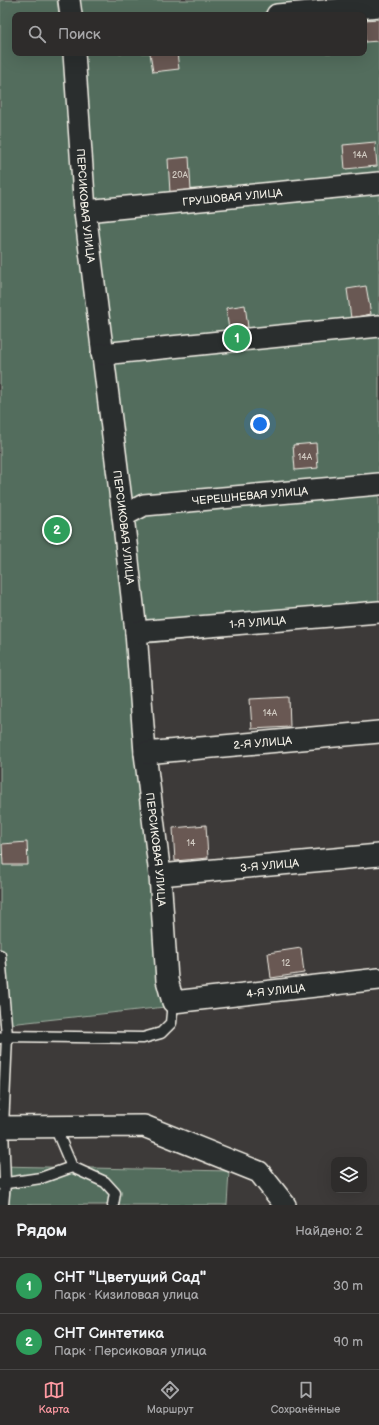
<!DOCTYPE html>
<html lang="ru">
<meta charset="utf-8">
<style>
body{margin:0;font-family:"Balsamiq Sans",sans-serif;background:#3a3837;color:#f1f3f6}
.controls{position:absolute;right:12px;bottom:12px;display:grid;overflow:hidden;border-radius:8px;box-shadow:0 4px 16px #0002}
.controls button{width:36px;height:36px;display:grid;place-items:center;padding:0;border:0;border-bottom:1px solid #494847;background:#2e2c2b;color:#f1f3f6;font:20px sans-serif}
.you{position:absolute;left:260px;top:424px;width:14px;height:14px;margin:-10px;border:3px solid #fff;border-radius:50%;background:#1a73e8;box-shadow:0 0 0 6px #1a73e833}
.badge{display:grid;place-items:center;width:26px;height:26px;border-radius:50%;background:#ff9aa2;color:#fff;font-size:13px;font-weight:700}
.pin{position:absolute;translate:-50% -50%;border:2px solid #fff;box-shadow:0 1px 4px #0006}
.list{margin:0;padding:0;list-style:none}
h2{display:flex;justify-content:space-between;align-items:center;height:52px;margin:0;padding:0 16px;font-size:17px}
h2 small{font-size:13px;font-weight:400;color:#a7a7a9}
.list li{display:grid;grid-template-columns:26px 1fr auto;gap:12px;align-items:center;box-sizing:border-box;height:56px;padding:0 16px;border-top:1px solid #494847}
.list b{display:block;font-size:15px;white-space:nowrap}
.list p{margin:0;font-size:13px;white-space:nowrap;color:#a7a7a9}
.list em{font-size:13px;font-style:normal;color:#a7a7a9}
.icon{flex:none;width:22px;height:22px;fill:none;stroke:currentColor;stroke-width:2;stroke-linecap:round;stroke-linejoin:round}
.map{position:relative;flex:none;width:379px;height:1205px;overflow:hidden}
.search{position:absolute;background:#2e2c2b;box-shadow:0 4px 16px #0002;left:12px;right:12px;top:12px;height:44px;display:flex;align-items:center;gap:10px;box-sizing:border-box;padding:0 14px;border-radius:8px;color:#a7a7a9;font-size:15px}
.sheet{height:164px;background:#2e2c2b}
nav{display:flex;justify-content:space-around;align-items:center;box-sizing:border-box;height:56px;border-top:1px solid #494847;background:#2e2c2b;font-size:11px;color:#a7a7a9}
nav a{display:grid;justify-items:center;gap:2px}
nav .on{color:#ff9aa2}
.map>svg:first-child{display:block}
</style>
<div class="map">
<svg width="379" height="1205" viewBox="0 0 379 1205">
<rect width="100%" height="100%" fill="#3d3a39"/>
<filter id="ink" filterUnits="userSpaceOnUse"><feTurbulence type="fractalNoise" baseFrequency=".025" numOctaves="2"/><feDisplacementMap in="SourceGraphic" scale="8" xChannelSelector="R" yChannelSelector="G"/><feConvolveMatrix kernelMatrix="1 2 1 2 8 2 1 2 1" color-interpolation-filters="sRGB"/></filter>
<g filter="url(#ink)">
<!-- green -->
<g fill="#526d5d" stroke="#a3afa2">
<polygon points="0,0 57,0 59,15 15,15 15,53 63,53 123,612 65,53 364,53 364,15 61,15 60,0 379,0 379,622 126,645 165,1007 0,1025"/>
<polygon points="0,1166 229,1171 227,1205 0,1205"/>
</g>
<!-- building -->
<g fill="#695852" stroke="#f4f1e8">
<polygon points="379,19 379,41 365,42 364,20"/>
<polygon points="150,53 177,53 179,69 153,72"/>
<polygon points="375,142 377,166 345,169 343,145"/>
<polygon points="189,157 191,191 170,193 168,159"/>
<polygon points="366,286 371,314 351,318 347,289"/>
<polygon points="245,305 248,327 229,330 226,308"/>
<polygon points="316,443 318,468 295,470 293,445"/>
<polygon points="289,697 290,727 252,729 250,699"/>
<polygon points="206,825 208,858 175,861 173,828"/>
<polygon points="27,842 28,865 3,865 2,844"/>
<polygon points="301,948 304,973 271,978 268,953"/>
</g>
<g fill="none" stroke-linecap="round" stroke-linejoin="round">
<defs>
<g id="service">
<polyline points="0,955 7,1036 3,1127 5,1183 3,1205"/>
<polyline points="0,1038 7,1036 143,1038 161,1033 171,1023 173,1002"/>
<polyline points="55,1127 72,1167 105,1182 115,1193 113,1205"/>
<polyline points="0,1184 41,1178 72,1167"/>
</g>
<g id="minor">
<polyline points="69,0 71,15"/>
<polyline points="277,15 379,6"/>
<path id="s1" d="M74 53 85 211 123 516 136 632 145 753 160 875 167 980 173 1002 379 979"/>
<path id="s2" d="M85 211 379 183"/>
<polyline points="102,354 379,326"/>
<path id="s3" d="M123 516 144 505 379 484"/>
<path id="s4" d="M136 632 379 612"/>
<path id="s5" d="M145 753 379 732"/>
<path id="s6" d="M160 875 379 855"/>
<polyline points="0,1127 144,1126 259,1172 285,1205"/>
</g>
</defs>
<!-- service casing -->
<use href="#service" stroke="#f4f1e8" stroke-width="13"/>
<!-- minor casing -->
<use href="#minor" stroke="#f4f1e8" stroke-width="24"/>
<!-- service -->
<use href="#service" stroke="#2a2d2e" stroke-width="10"/>
<!-- minor -->
<use href="#minor" stroke="#2a2d2e" stroke-width="21"/>
</g>
</g>
<g text-anchor="middle" stroke-width="3" stroke-linejoin="round" paint-order="stroke">
<!-- number labels -->
<g font-size="9" fill="#d1cbc2">
<text x="360" y="158">14А</text>
<text x="180" y="178">20А</text>
<text x="305" y="460">14А</text>
<text x="270" y="716">14А</text>
<text x="191" y="846">14</text>
<text x="286" y="966">12</text>
</g>
<!-- street labels -->
<g font-size="11" fill="#f4f1e8" stroke="#2a2d2e">
<text dy="4" stroke="none"><textPath href="#s2" startOffset="148">ГРУШОВАЯ УЛИЦА</textPath></text>
<text dy="4" stroke="none"><textPath href="#s1" startOffset="153">ПЕРСИКОВАЯ УЛИЦА</textPath></text>
<text dy="4" stroke="none"><textPath href="#s3" startOffset="130">ЧЕРЕШНЕВАЯ УЛИЦА</textPath></text>
<text dy="4" stroke="none"><textPath href="#s1" startOffset="477">ПЕРСИКОВАЯ УЛИЦА</textPath></text>
<text dy="4" stroke="none"><textPath href="#s4" startOffset="122">1-Я УЛИЦА</textPath></text>
<text dy="4" stroke="none"><textPath href="#s5" startOffset="118">2-Я УЛИЦА</textPath></text>
<text dy="4" stroke="none"><textPath href="#s1" startOffset="801">ПЕРСИКОВАЯ УЛИЦА</textPath></text>
<text dy="4" stroke="none"><textPath href="#s6" startOffset="110">3-Я УЛИЦА</textPath></text>
<text dy="4" stroke="none"><textPath href="#s1" startOffset="1058">4-Я УЛИЦА</textPath></text>
</g>
</g>
</svg>
<div class="controls">
<button><svg class="icon" aria-label="layers" viewBox="0 0 24 24"><path d="M12 4l9 5-9 5-9-5zM3 14l9 5 9-5"/></svg></button>
</div>
<div class="you"></div>
<div class="pin badge" style="left:237px;top:338px;background:#2e9e5b">1</div>
<div class="pin badge" style="left:57px;top:530px;background:#2e9e5b">2</div>
<div class="search"><svg class="icon" aria-label="search" viewBox="0 0 24 24"><circle cx="10" cy="10" r="6"/><path d="M15 15l6 6"/></svg>Поиск</div>
</div>
<section class="sheet">
<h2>Рядом<small>Найдено: 2</small></h2>
<ul class="list">
<li><span class="badge" style="background:#2e9e5b">1</span><div><b>СНТ &quot;Цветущий Сад&quot;</b><p>Парк · Кизиловая улица</p></div><em>30 m</em></li>
<li><span class="badge" style="background:#2e9e5b">2</span><div><b>СНТ Синтетика</b><p>Парк · Персиковая улица</p></div><em>90 m</em></li>
</ul>
</section>
<nav>
<a class="on"><svg class="icon" aria-label="map" viewBox="0 0 24 24"><path d="M3 6l6-2 6 2 6-2v14l-6 2-6-2-6 2zM9 4v14M15 6v14"/></svg>Карта</a>
<a><svg class="icon" aria-label="directions" viewBox="0 0 24 24"><path d="M12 3l9 9-9 9-9-9zM9 14v-3h6M13 9l2 2-2 2"/></svg>Маршрут</a>
<a><svg class="icon" aria-label="saved" viewBox="0 0 24 24"><path d="M7 4h10v16l-5-4-5 4z"/></svg>Сохранённые</a>
</nav>
